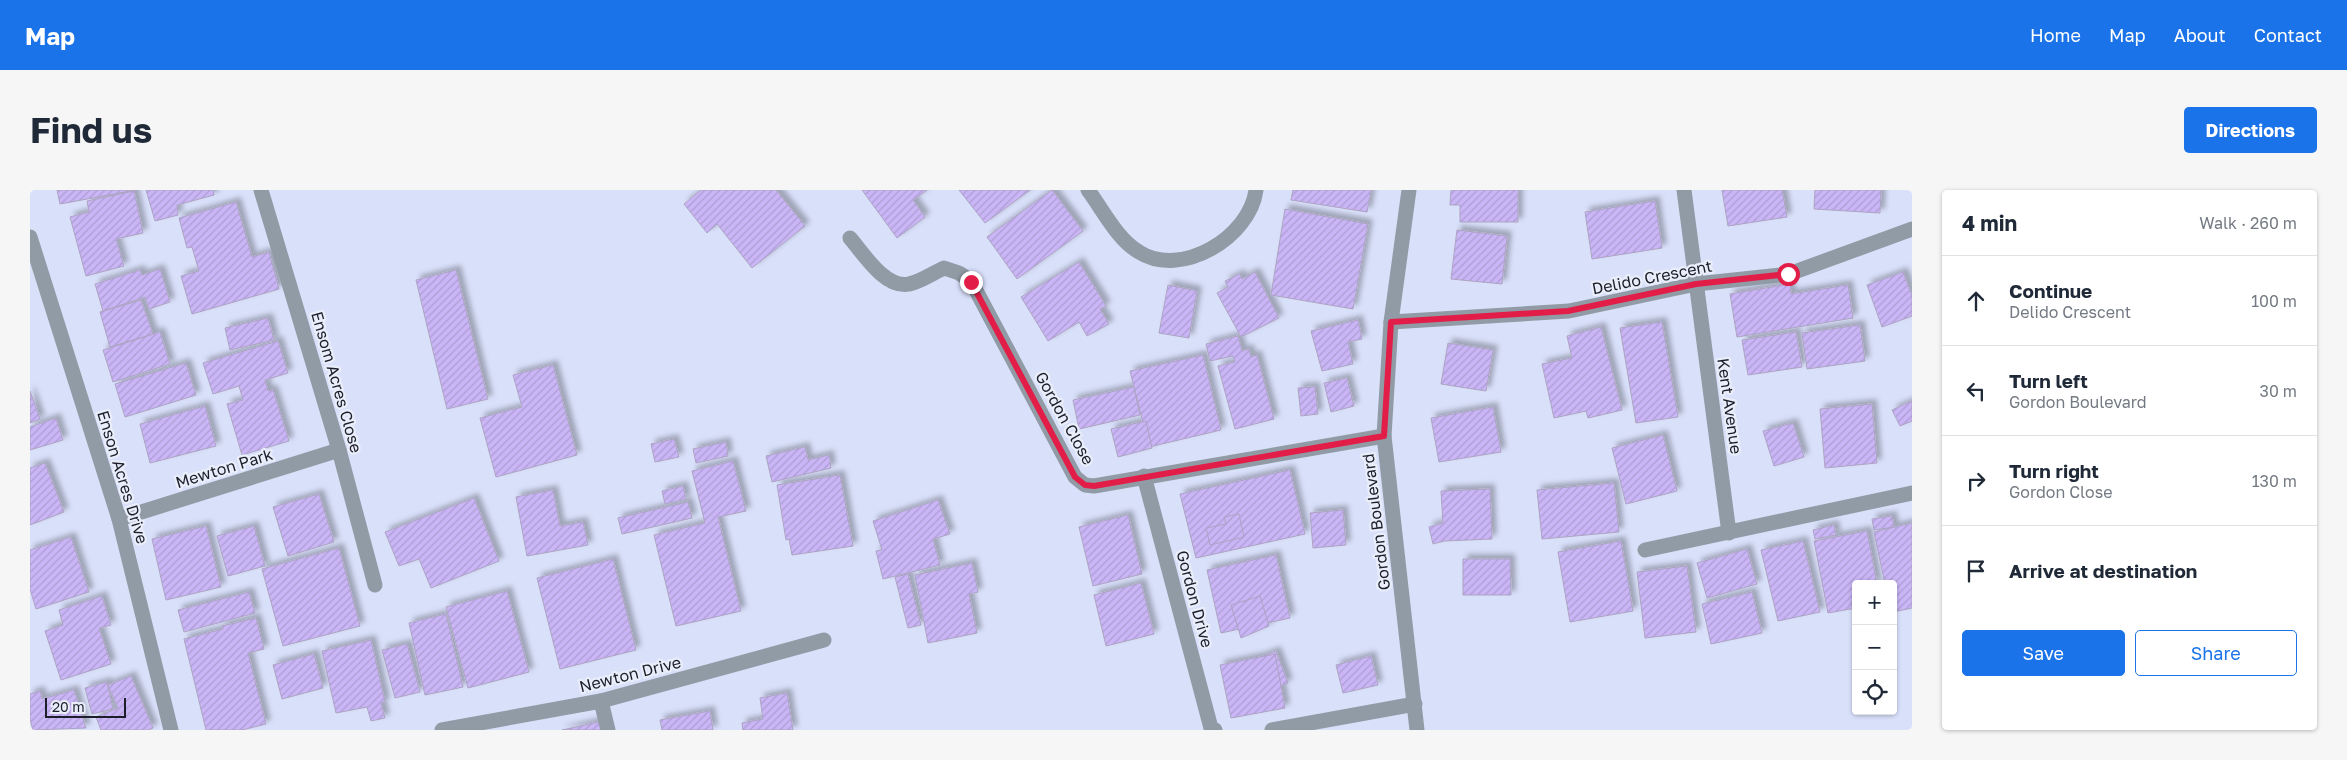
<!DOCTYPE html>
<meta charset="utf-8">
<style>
body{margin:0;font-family:"Golos Text",sans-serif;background:#f6f6f7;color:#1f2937}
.controls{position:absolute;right:15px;bottom:15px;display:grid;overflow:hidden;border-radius:5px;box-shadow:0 1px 4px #0004}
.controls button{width:45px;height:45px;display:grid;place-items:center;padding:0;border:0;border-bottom:1px solid #e0e1e3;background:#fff;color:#1f2937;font:25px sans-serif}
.scale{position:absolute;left:15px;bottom:12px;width:81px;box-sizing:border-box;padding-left:5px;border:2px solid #1c1f2a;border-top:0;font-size:14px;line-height:18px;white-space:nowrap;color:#1c1f2a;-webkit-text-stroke:4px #eaeefb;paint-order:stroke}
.stop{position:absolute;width:15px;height:15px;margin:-11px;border:4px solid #e11d48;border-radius:50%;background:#fff}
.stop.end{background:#e11d48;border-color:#fff;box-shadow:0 1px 5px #0008}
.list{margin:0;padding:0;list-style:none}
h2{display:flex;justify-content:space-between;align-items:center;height:65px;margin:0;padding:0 20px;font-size:21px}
h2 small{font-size:16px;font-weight:400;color:#747a83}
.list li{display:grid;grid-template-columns:32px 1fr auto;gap:15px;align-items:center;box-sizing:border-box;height:90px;padding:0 20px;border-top:1px solid #e0e1e3}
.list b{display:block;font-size:19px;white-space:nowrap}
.list p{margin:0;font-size:16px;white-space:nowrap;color:#747a83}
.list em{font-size:16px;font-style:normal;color:#747a83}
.actions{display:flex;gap:10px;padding:15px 20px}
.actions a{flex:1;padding:11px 0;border:1px solid #1a73e8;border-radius:5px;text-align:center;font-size:18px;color:#1a73e8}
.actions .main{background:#1a73e8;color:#fff}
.icon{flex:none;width:28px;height:28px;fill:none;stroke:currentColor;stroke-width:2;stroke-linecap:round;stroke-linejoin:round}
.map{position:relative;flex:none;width:1882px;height:540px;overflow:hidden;border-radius:5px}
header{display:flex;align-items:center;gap:30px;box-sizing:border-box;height:70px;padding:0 25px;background:#1a73e8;color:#fff}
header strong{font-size:24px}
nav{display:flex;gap:28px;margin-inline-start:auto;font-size:18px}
.intro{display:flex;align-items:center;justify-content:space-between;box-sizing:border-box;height:120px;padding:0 30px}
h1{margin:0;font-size:35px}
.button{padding:12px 22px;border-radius:5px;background:#1a73e8;color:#fff;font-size:18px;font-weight:700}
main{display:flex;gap:30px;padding:0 30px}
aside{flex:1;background:#fff;border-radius:5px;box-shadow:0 1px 4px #0004}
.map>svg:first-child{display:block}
</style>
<header>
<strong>Map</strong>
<nav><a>Home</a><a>Map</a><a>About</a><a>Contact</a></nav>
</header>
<div class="intro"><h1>Find us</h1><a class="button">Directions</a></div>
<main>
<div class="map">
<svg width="1882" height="540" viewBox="0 0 1882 540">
<defs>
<pattern id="building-hatch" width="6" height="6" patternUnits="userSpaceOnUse" patternTransform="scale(1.25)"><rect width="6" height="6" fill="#cab6f6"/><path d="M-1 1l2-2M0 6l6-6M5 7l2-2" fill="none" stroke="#ad9cd3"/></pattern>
<filter id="shadow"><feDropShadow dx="4.5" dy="-4.5" stdDeviation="2.5" flood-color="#0004"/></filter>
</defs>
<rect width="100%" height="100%" fill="#d9e0fa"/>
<!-- building -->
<g fill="url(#building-hatch)" stroke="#ada3c3" filter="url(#shadow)">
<polygon points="27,0 106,0 30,14"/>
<polygon points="116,0 183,0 184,5 147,15 148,25 125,31"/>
<polygon points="671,0 746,0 775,36 722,78 687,34 677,43 654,14"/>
<polygon points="832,0 897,0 883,10 895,27 867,48"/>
<polygon points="929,0 1000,0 955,33"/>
<polygon points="1022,0 1053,41 987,89 957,47"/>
<polygon points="1263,0 1341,0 1337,22 1261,10"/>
<polygon points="1421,0 1488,0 1488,32 1430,32 1430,15 1420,15"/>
<polygon points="1692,0 1752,0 1757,27 1698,36"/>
<polygon points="1785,0 1851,0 1850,23 1784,19"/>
<polygon points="104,1 113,43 86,49 94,76 56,86 40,27 59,22 57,11"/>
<polygon points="1625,11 1632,58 1562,69 1555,22"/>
<polygon points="206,12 222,67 239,62 249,99 162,124 151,86 169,81 162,57 157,58 149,28"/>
<polygon points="1255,19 1338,34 1323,119 1241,105"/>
<polygon points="1427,40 1477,46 1472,94 1421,89"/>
<polygon points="1049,72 1076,116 1070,119 1079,134 1057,146 1049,132 1018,151 991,107"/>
<polygon points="130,79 140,112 119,119 115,107 73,121 65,94 110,80 112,85"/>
<polygon points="426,80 458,209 417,219 386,90"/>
<polygon points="1225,82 1249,128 1211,147 1187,103 1198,97 1195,91 1210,84 1212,89"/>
<polygon points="1873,82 1882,106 1882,126 1852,137 1837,95"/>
<polygon points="1760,94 1761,104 1818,95 1823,128 1707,147 1700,104"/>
<polygon points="1138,95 1167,101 1159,148 1129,143"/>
<polygon points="111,110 123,144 80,157 70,122"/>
<polygon points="238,128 244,150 200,160 195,138"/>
<polygon points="1328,130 1332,149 1318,152 1323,174 1292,181 1281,141"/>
<polygon points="1632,132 1648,227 1606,233 1590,138"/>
<polygon points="1830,135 1835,171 1777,179 1772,143"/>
<polygon points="1571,137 1592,220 1558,228 1556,221 1524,228 1512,174 1542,168 1537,146"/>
<polygon points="130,142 140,174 83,192 73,160"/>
<polygon points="1766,142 1772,177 1718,185 1712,150"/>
<polygon points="1208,146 1212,161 1219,159 1221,167 1227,165 1244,229 1205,239 1188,176 1205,172 1203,166 1180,171 1176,154"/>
<polygon points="248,151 258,183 235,190 238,201 243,200 259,251 212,265 197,214 213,210 209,196 183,204 173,173"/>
<polygon points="1418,153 1463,160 1456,201 1411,194"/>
<polygon points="1173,165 1191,240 1119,257 1100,181"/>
<polygon points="156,173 166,205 95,227 85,194"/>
<polygon points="523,175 547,265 466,287 450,228 492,217 483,185"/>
<polygon points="1317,188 1324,216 1301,222 1294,193"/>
<polygon points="1104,197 1110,225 1049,239 1043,210"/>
<polygon points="1285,197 1288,224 1271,226 1268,198"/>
<polygon points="0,201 10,229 0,233"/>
<polygon points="1882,211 1882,231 1870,236 1862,220"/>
<polygon points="1842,214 1847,273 1795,278 1790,219"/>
<polygon points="175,216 186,256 120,273 110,234"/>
<polygon points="1463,217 1471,262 1409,272 1401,228"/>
<polygon points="26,228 33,250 0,260 0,237"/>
<polygon points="1116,231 1122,258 1088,267 1081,239"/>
<polygon points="1763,233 1774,267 1744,276 1733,241"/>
<polygon points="1633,245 1647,301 1596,314 1582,258"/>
<polygon points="644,249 649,267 625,272 621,254"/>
<polygon points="696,252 698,266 666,273 663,259"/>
<polygon points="775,257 778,270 799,265 801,278 742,292 736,266"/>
<polygon points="703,271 716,321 688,327 711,421 646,436 624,345 675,333 662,281"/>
<polygon points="15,273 34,322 0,335 0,278"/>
<polygon points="1260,280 1275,344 1166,368 1150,304"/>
<polygon points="810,285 823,356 762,365 759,349 756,350 747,295"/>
<polygon points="1584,293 1589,342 1512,349 1507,300"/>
<polygon points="653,296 656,309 635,314 632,301"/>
<polygon points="1460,299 1462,349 1414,351 1403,354 1399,337 1413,333 1411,301"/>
<polygon points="523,300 530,336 553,332 558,355 497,366 486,307"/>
<polygon points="289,304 304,352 258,366 243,317"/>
<polygon points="444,308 469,371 401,398 389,369 369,376 355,342"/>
<polygon points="908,310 920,344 903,349 910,375 853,389 846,361 852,360 843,331"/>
<polygon points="658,312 662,328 592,344 588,328"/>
<polygon points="1313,320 1316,355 1283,358 1280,323"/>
<polygon points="1209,324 1214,347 1180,355 1176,338 1196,334 1194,327"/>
<polygon points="1098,325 1112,384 1063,396 1049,337"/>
<polygon points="1862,326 1864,337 1844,340 1842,329"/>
<polygon points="1882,333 1882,418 1863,422 1863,394 1855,394 1844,342"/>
<polygon points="1804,335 1806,345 1785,349 1783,340"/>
<polygon points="176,336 191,397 136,410 122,349"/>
<polygon points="224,336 235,376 198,386 187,346"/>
<polygon points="1837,341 1847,394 1826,394 1826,418 1798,423 1784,351"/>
<polygon points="41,347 59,402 6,419 0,399 0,360"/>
<polygon points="1591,351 1603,421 1540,432 1528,362"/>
<polygon points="1773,351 1790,422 1748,431 1731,360"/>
<polygon points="309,358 330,436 253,456 232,379"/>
<polygon points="1717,359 1727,394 1677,408 1667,373"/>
<polygon points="1246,365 1260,428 1191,443 1177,380"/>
<polygon points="583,369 606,460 530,479 507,388"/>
<polygon points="1433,369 1480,369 1481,405 1433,405"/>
<polygon points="942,373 948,402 939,404 947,443 898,453 885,385"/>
<polygon points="1657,376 1666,442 1615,448 1607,382"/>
<polygon points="878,384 891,435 878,438 865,387"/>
<polygon points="1111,393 1124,444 1076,456 1064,405"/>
<polygon points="477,401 499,482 438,498 416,417"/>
<polygon points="219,402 225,423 154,442 148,420"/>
<polygon points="1722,402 1732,443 1681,454 1672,414"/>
<polygon points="72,406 81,435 69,438 81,474 31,490 15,441 33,435 29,420"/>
<polygon points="1230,406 1239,436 1211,448 1201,415"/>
<polygon points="416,424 433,497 395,505 379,433"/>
<polygon points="226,428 234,459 218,463 236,534 212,540 176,540 154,449 193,439 192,436"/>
<polygon points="341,450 355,512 351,513 355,528 341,531 337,517 306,523 292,461"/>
<polygon points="377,454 390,502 365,508 352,460"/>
<polygon points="1246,461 1258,493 1202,515 1213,474"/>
<polygon points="284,464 293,498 252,509 243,475"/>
<polygon points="1245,464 1255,518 1201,528 1190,475"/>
<polygon points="1341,466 1348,495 1313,503 1306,475"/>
<polygon points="101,486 123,538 119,540 71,540 66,527 88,518 78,495"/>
<polygon points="77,492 83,519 62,524 55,498"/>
<polygon points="44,500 56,538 3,540 0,529 0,504 10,501 12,509"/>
<polygon points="757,503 763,540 713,540 712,533 733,529 730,508"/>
<polygon points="680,521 683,540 632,540 630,530"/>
<polygon points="569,532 571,540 532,540"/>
</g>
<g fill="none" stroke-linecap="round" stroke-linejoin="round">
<!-- minor -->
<g stroke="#919ba6" stroke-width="15">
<polyline points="231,0 309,260 345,395"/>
<path d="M1058 0C1073 20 1087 49 1109 62 1151 89 1220 47 1226 0"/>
<polyline points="1379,0 1361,132 1354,246 1387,540"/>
<polyline points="1654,0 1699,343"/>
<polyline points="0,47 89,329 141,540"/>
<path d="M820 48C833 63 855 99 879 94 890 92 903 83 914 78L929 83 941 91 1045 287 1055 295 1064 296 1354 246"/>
<polyline points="1361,132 1539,121 1666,94 1759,84 1882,39"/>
<polyline points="1114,286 1181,538 1185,540"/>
<polyline points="89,329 309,260"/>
<polyline points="1615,360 1882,303"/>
<polyline points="571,511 578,540"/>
<polyline points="412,540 571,511 794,450"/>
<polyline points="1242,540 1385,514"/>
</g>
</g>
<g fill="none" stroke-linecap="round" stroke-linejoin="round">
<!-- route -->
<polyline stroke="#e11d48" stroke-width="6" points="941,92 1045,287 1055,295 1064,296 1354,246 1361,132 1538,121 1666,94 1758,84"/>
</g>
<g text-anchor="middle" stroke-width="4.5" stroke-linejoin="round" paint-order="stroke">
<!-- street labels -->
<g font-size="16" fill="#1c1f2a" stroke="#eaeefb">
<text transform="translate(1622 87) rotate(-11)" y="6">Delido Crescent</text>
<text transform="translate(307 192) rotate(74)" y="6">Ensom Acres Close</text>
<text transform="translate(1700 216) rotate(82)" y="6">Kent Avenue</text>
<text transform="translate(1035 228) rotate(61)" y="6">Gordon Close</text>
<text transform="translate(194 278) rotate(-17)" y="6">Mewton Park</text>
<text transform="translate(93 287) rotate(73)" y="6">Enson Acres Drive</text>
<text transform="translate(1346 332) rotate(-97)" y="6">Gordon Boulevard</text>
<text transform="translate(1165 409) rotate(75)" y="6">Gordon Drive</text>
<text transform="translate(600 484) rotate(-14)" y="6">Newton Drive</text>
</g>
</g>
</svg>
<div class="controls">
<button>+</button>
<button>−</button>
<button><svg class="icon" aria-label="locate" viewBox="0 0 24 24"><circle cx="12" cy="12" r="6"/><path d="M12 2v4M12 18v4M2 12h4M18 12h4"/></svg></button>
</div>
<div class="scale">20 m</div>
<div class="stop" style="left:1758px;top:84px"></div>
<div class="stop end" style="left:941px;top:92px"></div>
</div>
<aside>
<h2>4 min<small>Walk · 260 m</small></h2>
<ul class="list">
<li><svg class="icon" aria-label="ahead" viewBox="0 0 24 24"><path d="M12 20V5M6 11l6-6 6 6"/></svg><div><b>Continue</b><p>Delido Crescent</p></div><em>100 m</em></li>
<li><svg class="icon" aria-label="left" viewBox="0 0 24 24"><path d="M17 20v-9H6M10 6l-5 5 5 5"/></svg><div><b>Turn left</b><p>Gordon Boulevard</p></div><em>30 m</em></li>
<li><svg class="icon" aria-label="right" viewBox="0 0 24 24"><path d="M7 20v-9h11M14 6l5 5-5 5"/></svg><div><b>Turn right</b><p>Gordon Close</p></div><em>130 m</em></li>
<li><svg class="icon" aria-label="arrive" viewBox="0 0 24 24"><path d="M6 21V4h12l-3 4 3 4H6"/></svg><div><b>Arrive at destination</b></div></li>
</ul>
<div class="actions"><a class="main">Save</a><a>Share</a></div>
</aside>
</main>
